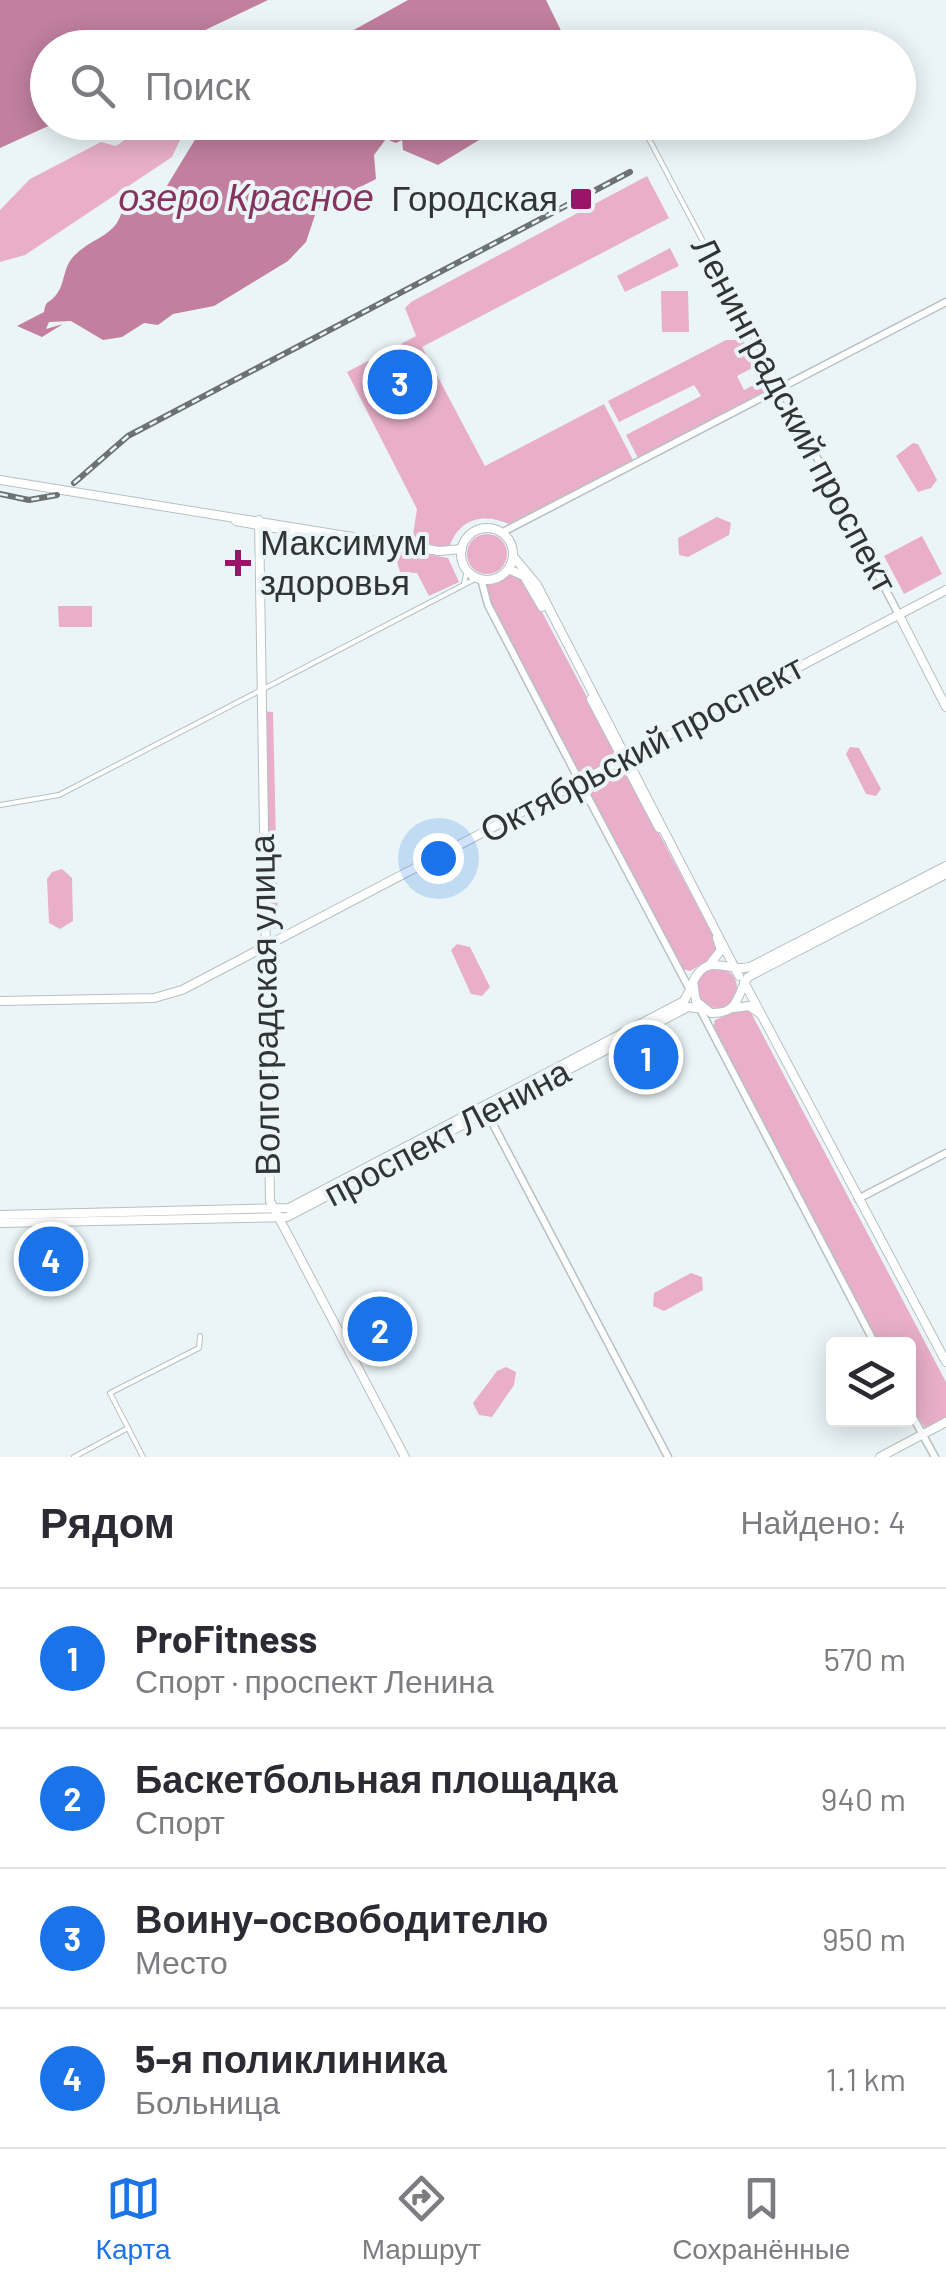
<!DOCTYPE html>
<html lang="ru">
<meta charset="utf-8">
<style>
body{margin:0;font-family:Barlow,sans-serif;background:#f2f2f3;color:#2b2b33}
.controls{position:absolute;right:30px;bottom:30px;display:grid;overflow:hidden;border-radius:10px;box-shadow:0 5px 25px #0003}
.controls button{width:90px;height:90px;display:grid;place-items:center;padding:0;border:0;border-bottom:2px solid #e1e1e2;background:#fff;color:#2b2b33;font:50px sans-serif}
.you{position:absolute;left:438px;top:858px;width:35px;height:35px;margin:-25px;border:8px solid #fff;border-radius:50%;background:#1a73e8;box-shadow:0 0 0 15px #1a73e833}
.badge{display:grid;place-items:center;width:65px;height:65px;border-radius:50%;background:#1a73e8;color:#fff;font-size:32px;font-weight:700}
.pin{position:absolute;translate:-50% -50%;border:5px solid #fff;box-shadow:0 2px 10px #0006}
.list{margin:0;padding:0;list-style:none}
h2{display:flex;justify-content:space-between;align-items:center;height:130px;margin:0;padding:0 40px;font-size:42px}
h2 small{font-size:32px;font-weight:400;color:#7c7c81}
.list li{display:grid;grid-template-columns:65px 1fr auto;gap:30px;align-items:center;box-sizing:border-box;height:140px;padding:0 40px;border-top:2px solid #e1e1e2}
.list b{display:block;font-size:38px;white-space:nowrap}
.list p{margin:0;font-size:32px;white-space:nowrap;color:#7c7c81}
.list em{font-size:32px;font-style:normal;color:#7c7c81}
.icon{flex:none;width:55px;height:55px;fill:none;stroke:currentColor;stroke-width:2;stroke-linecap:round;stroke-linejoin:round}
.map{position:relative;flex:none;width:946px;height:1457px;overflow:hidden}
.search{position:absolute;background:#fff;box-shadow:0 5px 25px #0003;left:30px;right:30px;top:30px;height:110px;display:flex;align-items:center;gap:25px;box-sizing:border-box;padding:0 35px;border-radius:55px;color:#7c7c81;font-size:38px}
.sheet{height:690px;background:#fff}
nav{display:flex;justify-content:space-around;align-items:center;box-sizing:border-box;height:140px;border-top:2px solid #e1e1e2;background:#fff;font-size:28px;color:#7c7c81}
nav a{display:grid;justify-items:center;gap:5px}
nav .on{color:#1a73e8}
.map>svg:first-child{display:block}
</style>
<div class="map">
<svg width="946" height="1457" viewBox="0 0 946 1457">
<rect width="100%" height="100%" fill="#ebf5f7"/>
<!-- green -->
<g fill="#e9afca">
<polygon points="150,123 183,123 185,129 172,157 25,255 0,262 0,210 30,179 101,142 116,146"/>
<path d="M647 176 669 218 422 347 485 466 604 404 633 460 509 524C483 512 458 519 449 548L412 541 417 509 347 372 416 336 405 308 411 302Z"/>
<polygon points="670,248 679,266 625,292 617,276"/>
<polygon points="661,291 688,291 689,332 662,332"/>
<polygon points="726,340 743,340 758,365 737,376 744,390 764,380 767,391 638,458 626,435 701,396 694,385 619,422 608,401"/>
<polygon points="913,443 918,444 937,480 931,488 918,492 896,456"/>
<polygon points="717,517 731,523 729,535 688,557 679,555 678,538"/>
<circle cx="487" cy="554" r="20"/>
<polygon points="922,536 942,574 904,594 884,556"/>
<polygon points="393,548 448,558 459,582 429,596 417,573 400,572"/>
<polygon points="510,572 518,573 533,595 615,750 615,760 584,776 579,773 487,595 486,584"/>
<polygon points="58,606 92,606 92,627 59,627"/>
<polygon points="260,711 273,712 278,928 267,929"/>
<polygon points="850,747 859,748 881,789 876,796 866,794 846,754"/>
<polygon points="618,769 626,771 718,945 715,956 690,971 682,969 587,789 589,784"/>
<polygon points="62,869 72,878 73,921 60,929 49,923 47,879 52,872"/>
<polygon points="457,944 470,947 490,987 482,996 471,994 451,950"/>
<circle cx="717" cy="988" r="20"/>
<polygon points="748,1007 946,1382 946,1419 926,1429 909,1404 908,1344 877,1344 713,1029 715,1020"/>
<polygon points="691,1273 702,1277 703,1290 664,1311 653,1306 654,1293"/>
<polygon points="506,1367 516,1372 514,1385 492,1417 479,1415 473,1403 497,1371"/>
</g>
<!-- water -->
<g fill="#c27fa0">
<polygon points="0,0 268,0 201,32 193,47 48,48 48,122 55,123 0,148"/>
<polygon points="408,0 546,0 569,47 323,47"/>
<path d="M231 123H507L438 165 403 150 402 140 396 143 386 139 374 155 376 179 317 209 306 242 288 261 214 306 173 314 158 325 144 323 122 337 103 340 71 321 49 322 46 329 63 324 42 337 17 326 44 312C46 299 49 304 56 295 66 283 62 267 75 255 95 235 118 237 123 206L133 210 165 189 199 133Z"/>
</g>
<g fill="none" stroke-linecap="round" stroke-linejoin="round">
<defs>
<g id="minor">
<polyline points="596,40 600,48"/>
<polyline points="640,122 780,387"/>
<polyline points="464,584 467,570"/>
<polyline points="0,805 59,795 477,578"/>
<polyline points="74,1457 128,1428"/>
<polyline points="143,1457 110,1393 199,1348 200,1336"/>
</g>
<g id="tertiary">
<polyline points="780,387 899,615"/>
<polyline points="501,533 946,302"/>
<polyline points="481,579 488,605 580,782"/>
<polyline points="582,786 691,992"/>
<polyline points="700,1009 875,1344"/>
<polyline points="485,1109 668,1457"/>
<polyline points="858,1199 946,1153"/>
<polyline points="908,1408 935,1457"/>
</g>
<g id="secondary">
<polyline points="0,480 439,551 462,549"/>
<polyline points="259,520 270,1201 405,1457"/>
<polyline points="236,521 292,531"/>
<circle cx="487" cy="554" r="26"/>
<polyline points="513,556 537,585 739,976"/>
<polyline points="508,569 524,576 542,607"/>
<polyline points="899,615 946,707"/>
<polyline points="591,699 659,828"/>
<path d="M946 866 750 967C726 973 707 951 693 982L696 1001 711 1013C740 1014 736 995 748 977L946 874"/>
<polyline points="711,963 721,950 717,938"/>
<polyline points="744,982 946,1362"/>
<polyline points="0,1001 154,998 182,990 946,590"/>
<polyline points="733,1008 749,1006 759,1013"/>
<polyline points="0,1215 289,1208 684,1001 692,986"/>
<polyline points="0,1223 287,1217 688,1007 703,1009"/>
<polyline points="880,1457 946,1422"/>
</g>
</defs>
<!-- minor casing -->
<use href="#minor" stroke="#b6c0c2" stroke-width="6"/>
<!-- tertiary casing -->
<use href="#tertiary" stroke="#b6c0c2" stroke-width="9"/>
<!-- secondary casing -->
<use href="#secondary" stroke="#b6c0c2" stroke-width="10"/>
<!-- minor -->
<use href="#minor" stroke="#fff" stroke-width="4"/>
<!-- tertiary -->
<use href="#tertiary" stroke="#fff" stroke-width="6"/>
<!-- secondary -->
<use href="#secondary" stroke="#fff" stroke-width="8"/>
<defs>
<g id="rail">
<polyline points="74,483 128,436 630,172"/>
<polyline points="0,494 29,500 57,495"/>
</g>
</defs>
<!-- rail casing -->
<use href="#rail" stroke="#6c7172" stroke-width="6"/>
<!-- rail -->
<use href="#rail" stroke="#ebf5f7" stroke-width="2.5" stroke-dasharray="8" stroke-linecap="butt"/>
</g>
<!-- markers -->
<g fill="#9a1568" stroke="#ebf5f7" stroke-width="4">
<rect x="569" y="187" width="24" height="24" rx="5"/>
<path d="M233 548h10v10h10v10h-10v10h-10v-10h-10v-10h10z"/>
</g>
<g text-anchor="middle" stroke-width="8" stroke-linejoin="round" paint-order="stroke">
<!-- poi labels -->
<g font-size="35" fill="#313435" stroke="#ebf5f7" text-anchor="end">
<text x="558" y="211">Городская</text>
<text x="260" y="555" text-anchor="start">Максимум<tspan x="260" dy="40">здоровья</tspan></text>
</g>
<!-- street labels -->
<g font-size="35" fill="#313435" stroke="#ebf5f7">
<text transform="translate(794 415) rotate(62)" y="12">Ленинградский проспект</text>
<text transform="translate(642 749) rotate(-28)" y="12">Октябрьский проспект</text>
<text transform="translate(265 1005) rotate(-91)" y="12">Волгоградская улица</text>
<text transform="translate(447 1133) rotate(-28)" y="12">проспект Ленина</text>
</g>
<!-- water labels -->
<g font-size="38" font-style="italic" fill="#853460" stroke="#ebf5f7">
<text x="246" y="211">озеро Красное</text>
</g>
</g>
</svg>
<div class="controls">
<button><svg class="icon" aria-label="layers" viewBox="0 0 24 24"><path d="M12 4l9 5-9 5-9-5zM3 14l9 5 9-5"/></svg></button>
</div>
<div class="you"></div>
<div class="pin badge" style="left:646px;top:1057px">1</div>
<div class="pin badge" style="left:380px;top:1329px">2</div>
<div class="pin badge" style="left:400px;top:382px">3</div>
<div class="pin badge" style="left:51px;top:1259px">4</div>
<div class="search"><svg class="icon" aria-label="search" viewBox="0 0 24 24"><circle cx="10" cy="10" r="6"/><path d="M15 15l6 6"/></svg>Поиск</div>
</div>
<section class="sheet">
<h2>Рядом<small>Найдено: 4</small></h2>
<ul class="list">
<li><span class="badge">1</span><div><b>ProFitness</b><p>Спорт · проспект Ленина</p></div><em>570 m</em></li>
<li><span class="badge">2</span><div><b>Баскетбольная площадка</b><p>Спорт</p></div><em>940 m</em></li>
<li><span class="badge">3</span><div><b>Воину-освободителю</b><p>Место</p></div><em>950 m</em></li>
<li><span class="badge">4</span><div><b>5-я поликлиника</b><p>Больница</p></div><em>1.1 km</em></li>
</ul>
</section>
<nav>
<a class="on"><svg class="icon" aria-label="map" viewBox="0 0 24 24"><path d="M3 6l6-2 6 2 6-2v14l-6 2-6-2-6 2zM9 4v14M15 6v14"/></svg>Карта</a>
<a><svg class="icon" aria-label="directions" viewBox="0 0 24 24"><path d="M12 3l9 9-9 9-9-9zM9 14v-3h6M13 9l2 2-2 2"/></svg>Маршрут</a>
<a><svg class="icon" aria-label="saved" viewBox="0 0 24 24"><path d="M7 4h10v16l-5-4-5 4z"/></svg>Сохранённые</a>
</nav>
